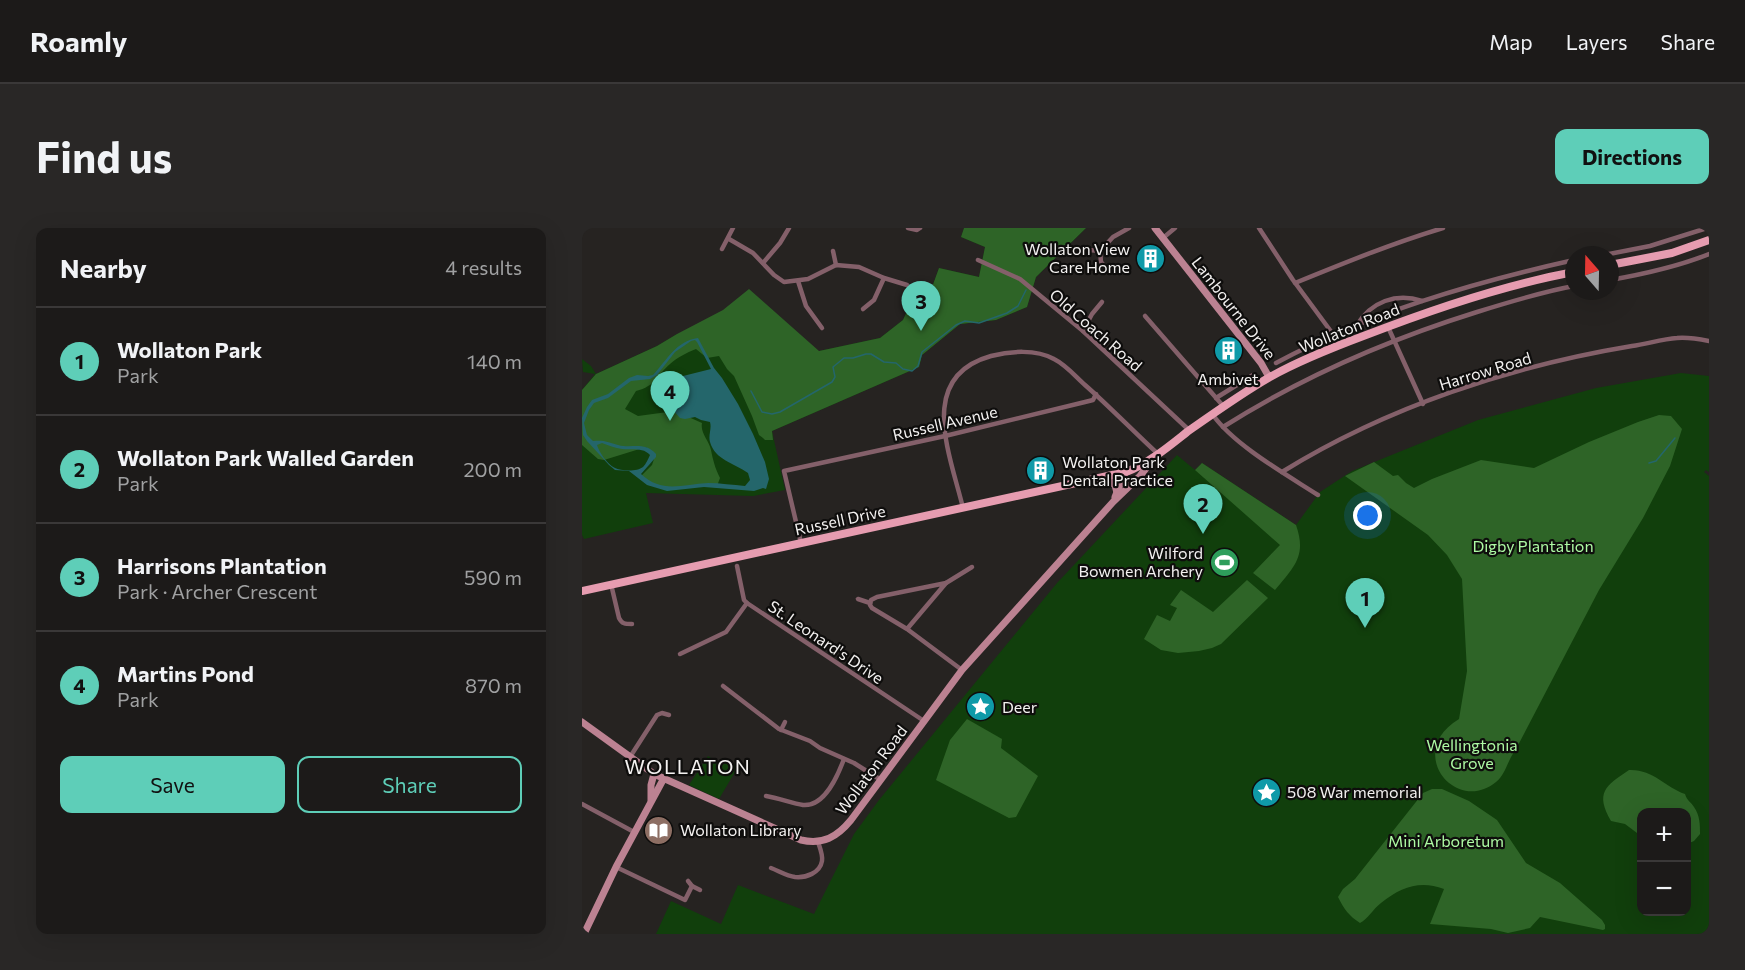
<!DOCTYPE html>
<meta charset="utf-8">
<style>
body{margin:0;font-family:Commissioner,sans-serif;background:#292726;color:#f1f3f6}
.controls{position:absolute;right:18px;bottom:18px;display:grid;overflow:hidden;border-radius:12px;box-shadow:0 6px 24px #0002}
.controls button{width:54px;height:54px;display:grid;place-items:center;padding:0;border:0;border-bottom:2px solid #3a3838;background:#1c1a19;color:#f1f3f6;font:30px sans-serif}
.compass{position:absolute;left:983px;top:18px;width:54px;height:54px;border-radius:50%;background:#1c1a19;box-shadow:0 6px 24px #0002;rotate:340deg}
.you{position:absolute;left:786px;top:288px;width:21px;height:21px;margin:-15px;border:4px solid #fff;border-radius:50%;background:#1a73e8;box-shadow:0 0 0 9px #1a73e833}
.badge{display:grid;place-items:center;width:39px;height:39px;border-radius:50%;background:#5eceb8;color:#111;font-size:20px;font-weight:700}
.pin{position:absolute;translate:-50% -50px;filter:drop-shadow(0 2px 3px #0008)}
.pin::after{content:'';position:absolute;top:32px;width:21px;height:18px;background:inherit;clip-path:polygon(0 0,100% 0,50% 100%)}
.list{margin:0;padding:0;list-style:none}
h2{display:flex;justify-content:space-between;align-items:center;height:78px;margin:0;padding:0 24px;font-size:26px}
h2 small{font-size:20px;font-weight:400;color:#a0a1a2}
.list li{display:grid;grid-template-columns:39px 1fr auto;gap:18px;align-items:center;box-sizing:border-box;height:108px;padding:0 24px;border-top:2px solid #3a3838}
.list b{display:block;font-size:22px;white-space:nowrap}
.list p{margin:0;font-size:20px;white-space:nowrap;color:#a0a1a2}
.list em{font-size:20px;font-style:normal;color:#a0a1a2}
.actions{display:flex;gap:12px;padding:18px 24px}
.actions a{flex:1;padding:14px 0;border:2px solid #5eceb8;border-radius:12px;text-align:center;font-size:21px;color:#5eceb8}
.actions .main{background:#5eceb8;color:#111}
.map{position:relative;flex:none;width:1127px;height:706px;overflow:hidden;border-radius:12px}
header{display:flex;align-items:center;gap:36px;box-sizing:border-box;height:84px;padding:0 30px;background:#1c1a19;border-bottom:2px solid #3a3838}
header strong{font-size:28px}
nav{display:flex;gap:33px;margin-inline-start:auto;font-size:21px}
.intro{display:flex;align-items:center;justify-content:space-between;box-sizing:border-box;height:144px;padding:0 36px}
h1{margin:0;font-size:42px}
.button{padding:15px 27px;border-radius:12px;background:#5eceb8;color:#111;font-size:21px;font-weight:700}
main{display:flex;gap:36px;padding:0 36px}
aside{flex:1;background:#1c1a19;border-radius:12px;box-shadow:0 6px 24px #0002}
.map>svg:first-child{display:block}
</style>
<header>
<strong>Roamly</strong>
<nav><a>Map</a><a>Layers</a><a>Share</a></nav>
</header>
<div class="intro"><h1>Find us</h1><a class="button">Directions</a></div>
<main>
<aside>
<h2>Nearby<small>4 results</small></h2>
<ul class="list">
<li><span class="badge">1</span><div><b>Wollaton Park</b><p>Park</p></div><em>140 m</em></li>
<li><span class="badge">2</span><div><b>Wollaton Park Walled Garden</b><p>Park</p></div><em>200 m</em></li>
<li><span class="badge">3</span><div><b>Harrisons Plantation</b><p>Park · Archer Crescent</p></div><em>590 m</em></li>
<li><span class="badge">4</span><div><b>Martins Pond</b><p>Park</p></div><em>870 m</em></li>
</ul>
<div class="actions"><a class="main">Save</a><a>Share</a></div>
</aside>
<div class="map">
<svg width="1127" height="706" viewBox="0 0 1127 706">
<rect width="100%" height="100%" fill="#262321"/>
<!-- green -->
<g fill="#113f0c" fill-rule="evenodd">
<polygon points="382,0 504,0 454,49 445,79 414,92 378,96 340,127 337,139 190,203 203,262 171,268 64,265 71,295 2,311 0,307 0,162 13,146 1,144 0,131 9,138 14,146 75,118 95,106 237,123 298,110 321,92 331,70 349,62 357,40 397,49 403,19 379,9"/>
<path d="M1099 145 1127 148V244L1124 242 1122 244 1127 248V706H74L89 673 139 696 156 657 232 686 272 606 297 572 475 355 595 227 613 242 620 235 714 297 738 264 770 243 896 192 1014 160ZM1060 584H1104V684H1060Z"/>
<polygon points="126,528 137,535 141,530 156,539 137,571 107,557"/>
</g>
<!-- forest -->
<g fill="#2e6427">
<path d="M382 0H504L454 49 445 79 414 92 378 96 340 127 337 139 190 203 191 212H183L181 210 177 207 170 188 152 148 145 141 137 128 125 130 114 121C104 125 96 129 88 136 74 148 74 158 54 163L43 181 56 188 93 183 120 195C118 205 127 212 129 222 131 232 133 240 138 250L135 258 89 260 66 257 57 250 70 237 72 231 68 224 64 219 22 232 16 231 0 217V162L14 146 75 118 95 106 141 82 167 61 237 123 298 110 321 92 331 70 349 62 357 40 397 49 403 19 379 9Z"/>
<path d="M1077 187 1089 188 1100 201 1088 238 1061 290 1017 362 933 523C925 533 924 546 914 554 874 587 822 524 877 491L885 443 880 351 865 327 846 307 763 248 792 234 811 248 816 247 824 255 832 260 850 251 899 232 952 240 1007 214 1056 194Z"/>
<path d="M620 235 714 297C725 328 712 339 693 362L671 345 698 317 613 242Z"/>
<polygon points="665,352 686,370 639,416 630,420 617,423 596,425 579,422 562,411 575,387 588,393 595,380 588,377 599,362 631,384"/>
<polygon points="385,491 420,511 419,520 456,548 434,589 427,590 354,552 368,512"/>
<path d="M1047 542C1071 541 1083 559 1103 566 1105 573 1109 574 1112 579 1118 588 1118 596 1118 606L1112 613 1105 616 1104 584H1060L1059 608 1043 596 1029 593C1013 565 1023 558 1047 542Z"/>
<path d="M850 561H860L887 573 915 592 944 635 978 655 1020 692 1023 697V701L1021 702 958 689 948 700 926 705 909 701 848 696 862 661C838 652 819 659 799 675 791 681 786 691 778 695 767 688 762 681 756 669L761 661 773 651 841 565Z"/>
</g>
<!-- water -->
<path fill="#24666b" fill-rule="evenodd" d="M116 110 132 140 140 150 156 176 171 206 183 234 187 251 184 261 181 260 172 263 122 259 85 263 65 257 47 243 33 242 27 237 5 213 1 207 0 190 5 179 10 172 26 166 47 150 55 147 66 148 71 147C85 132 94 113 116 110ZM109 113 113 112 115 114 129 141 85 152 84 165 89 173 91 182 98 190 103 191 113 189 119 192 128 194C130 201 126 207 128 214 133 232 152 235 166 245L168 252 163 258C151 257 138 255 126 255 101 256 80 266 59 246L74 229V226C62 213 50 221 36 217 24 214 24 212 11 213L5 207 2 195 7 182 12 175 26 170 49 153 68 151 75 147 93 124ZM20 215C26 217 33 220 40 221 50 222 61 219 68 227 66 231 64 236 61 239 55 244 39 243 33 240 25 236 17 224 15 217Z"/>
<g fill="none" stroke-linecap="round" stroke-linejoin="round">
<!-- stream -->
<g stroke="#24666b" stroke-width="1.5">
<polyline points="169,163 180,184 190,186 198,184 250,154 253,149 251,139 262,130 271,130 284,126 289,126 302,134 314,135 321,141 330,143 336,138 340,124 374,97 383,93 397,95 425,85 436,78 444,62"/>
<polyline points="1067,235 1074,233 1093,210"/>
</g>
<!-- street -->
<g stroke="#84606a" stroke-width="4.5">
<polyline points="326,0 335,2 338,0"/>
<polyline points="677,0 711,52 759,117"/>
<polyline points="581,10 593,0"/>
<polyline points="147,11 171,25 192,47 202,54 226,51 254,37 277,39 302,50 325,57"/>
<polyline points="140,21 151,0"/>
<polyline points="507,22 518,23"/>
<polyline points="251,23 254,37"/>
<polyline points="1022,27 1068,18 1125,0"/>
<polyline points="396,32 438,51 501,103 608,203"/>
<polyline points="181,35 198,15 207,0"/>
<polyline points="527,44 519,34 518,23 531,9 547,0"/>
<path d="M1028 52C1062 46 1095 39 1127 26"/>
<polyline points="216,53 224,78 240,100"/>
<path d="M713 55C762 35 811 15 861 0"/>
<polyline points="281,81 292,72 302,50"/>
<polyline points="563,88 642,179"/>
<path d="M775 97C789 74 814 64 840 73"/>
<polyline points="806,99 841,176"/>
<polyline points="501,103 510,86 520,74"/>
<path d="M694 135C787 85 889 55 992 32"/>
<polyline points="634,170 671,147"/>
<path d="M631 187C652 217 705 247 736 267"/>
<path d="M641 199C720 149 805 112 895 84 927 74 959 64 992 58"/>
<path d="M700 244C805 179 929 138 1050 118 1065 116 1080 111 1095 110 1106 109 1117 111 1127 113"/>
<path d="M381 280C368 226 334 149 409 128 428 123 454 121 472 131 484 137 493 148 503 157 528 179 551 203 576 226"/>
<polyline points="219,315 202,243 363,208 503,174 511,172 514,166"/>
<polyline points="155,338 162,372 165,375 342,493"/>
<polyline points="364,355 390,339"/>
<path d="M29 356 37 390C40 396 43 396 50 396"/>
<polyline points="276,371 288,375"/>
<polyline points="325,401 364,355 295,369 289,372 288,377 290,380 325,401 380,442"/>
<polyline points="98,426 144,404 165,375"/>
<polyline points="141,458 197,501 228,513 238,520 272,535 299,552"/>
<polyline points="199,502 203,494"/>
<polyline points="48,529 75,487 80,485 87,487"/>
<path d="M184 568C196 570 210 575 221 577 243 579 256 547 262 531"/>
<polyline points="0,576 52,604"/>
<polyline points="34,639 103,672 110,658"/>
<path d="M189 640C197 643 205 648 213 649 224 650 238 645 240 633 241 627 238 620 236 614"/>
<polyline points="106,653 110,658 118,662"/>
</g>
<!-- secondary -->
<g stroke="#bc8292" stroke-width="7">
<polyline points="573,0 679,135 687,149"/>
<polyline points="522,249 533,257 535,265"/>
<polyline points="533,269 543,244"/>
<path d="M0 494 72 546 219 612C241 617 255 609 269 592L380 442 531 274 558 248 572 230"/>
<polyline points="69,572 69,557 72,546"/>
<polyline points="2,706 34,639 82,550"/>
</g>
<!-- primary -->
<g stroke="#e69cb0" stroke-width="8">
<polyline points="1028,37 1090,25 1127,12"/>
<path d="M0 363 544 244C567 235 586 219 605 204 632 185 660 165 688 149 718 132 752 119 784 107 851 81 921 57 992 44"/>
</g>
</g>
<!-- icons -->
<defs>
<symbol id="building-disc" viewBox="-11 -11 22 22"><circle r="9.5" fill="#0f9aa8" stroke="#0e0d0c"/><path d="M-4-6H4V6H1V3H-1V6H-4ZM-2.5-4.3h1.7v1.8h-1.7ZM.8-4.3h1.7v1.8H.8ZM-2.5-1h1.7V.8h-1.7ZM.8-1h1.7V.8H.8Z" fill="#fff"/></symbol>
<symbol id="stadium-disc" viewBox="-11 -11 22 22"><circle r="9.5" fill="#2e9e5b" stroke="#0e0d0c"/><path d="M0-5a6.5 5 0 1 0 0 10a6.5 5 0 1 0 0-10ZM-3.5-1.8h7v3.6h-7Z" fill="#fff"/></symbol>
<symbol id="sight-disc" viewBox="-11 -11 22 22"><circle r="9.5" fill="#0f9aa8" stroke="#0e0d0c"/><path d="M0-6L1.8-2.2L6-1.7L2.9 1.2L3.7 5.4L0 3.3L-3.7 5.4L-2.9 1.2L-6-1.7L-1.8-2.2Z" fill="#fff"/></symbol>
<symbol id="library-disc" viewBox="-11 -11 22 22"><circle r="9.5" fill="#8d6e63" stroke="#0e0d0c"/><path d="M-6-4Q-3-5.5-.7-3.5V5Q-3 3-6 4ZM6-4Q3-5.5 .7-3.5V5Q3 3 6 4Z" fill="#fff"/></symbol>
</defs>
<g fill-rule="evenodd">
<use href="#building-disc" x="552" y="14" width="33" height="33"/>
<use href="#building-disc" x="630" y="106" width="33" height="33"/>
<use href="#building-disc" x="442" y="226" width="33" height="33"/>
<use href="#stadium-disc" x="626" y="318" width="33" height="33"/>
<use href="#sight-disc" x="382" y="462" width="33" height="33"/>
<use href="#sight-disc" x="668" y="548" width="33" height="33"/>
<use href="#library-disc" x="60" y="586" width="33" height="33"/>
</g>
<g text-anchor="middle" stroke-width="4.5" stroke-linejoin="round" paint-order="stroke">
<!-- poi labels -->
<g font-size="16" fill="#f3f1f0" stroke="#0e0d0c" text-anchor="start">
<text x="548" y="27" text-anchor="end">Wollaton View<tspan x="548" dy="18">Care Home</tspan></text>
<text x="646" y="157" text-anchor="middle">Ambivet</text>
<text x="480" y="240">Wollaton Park<tspan x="480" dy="18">Dental Practice</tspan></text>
<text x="621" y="331" text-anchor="end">Wilford<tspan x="621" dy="18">Bowmen Archery</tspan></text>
<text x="420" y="485">Deer</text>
<text x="705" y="570">508 War memorial</text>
<text x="98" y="608">Wollaton Library</text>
</g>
<!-- street labels -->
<g font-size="16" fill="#f3f1f0" stroke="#0e0d0c">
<text transform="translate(652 80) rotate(52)" y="6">Lambourne Drive</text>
<text transform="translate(767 100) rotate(-22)" y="6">Wollaton Road</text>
<text transform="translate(514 102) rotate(41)" y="6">Old Coach Road</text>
<text transform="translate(903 143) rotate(-17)" y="6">Harrow Road</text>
<text transform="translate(363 195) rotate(-13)" y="6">Russell Avenue</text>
<text transform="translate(258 292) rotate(-12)" y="6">Russell Drive</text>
<text transform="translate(244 414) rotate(34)" y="6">St. Leonard's Drive</text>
<text transform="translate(289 542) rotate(-53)" y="6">Wollaton Road</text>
</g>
<!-- park labels -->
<g font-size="16" fill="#aefba4" stroke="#0e0d0c">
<text x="951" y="324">Digby Plantation</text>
<text x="890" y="523">Wellingtonia<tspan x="890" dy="18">Grove</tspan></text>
<text x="864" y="619">Mini Arboretum</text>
</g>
<!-- quarter labels -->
<g font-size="20" letter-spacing="1.5" fill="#f3f1f0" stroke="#0e0d0c">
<text x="106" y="546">WOLLATON</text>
</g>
</g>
</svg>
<div class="controls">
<button>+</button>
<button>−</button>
</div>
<svg class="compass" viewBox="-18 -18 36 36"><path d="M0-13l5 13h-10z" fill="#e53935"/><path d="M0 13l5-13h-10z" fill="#a0a1a2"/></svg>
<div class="you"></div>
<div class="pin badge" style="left:783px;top:400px">1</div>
<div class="pin badge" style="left:621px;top:306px">2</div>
<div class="pin badge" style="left:339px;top:103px">3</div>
<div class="pin badge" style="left:88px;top:193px">4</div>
</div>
</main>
